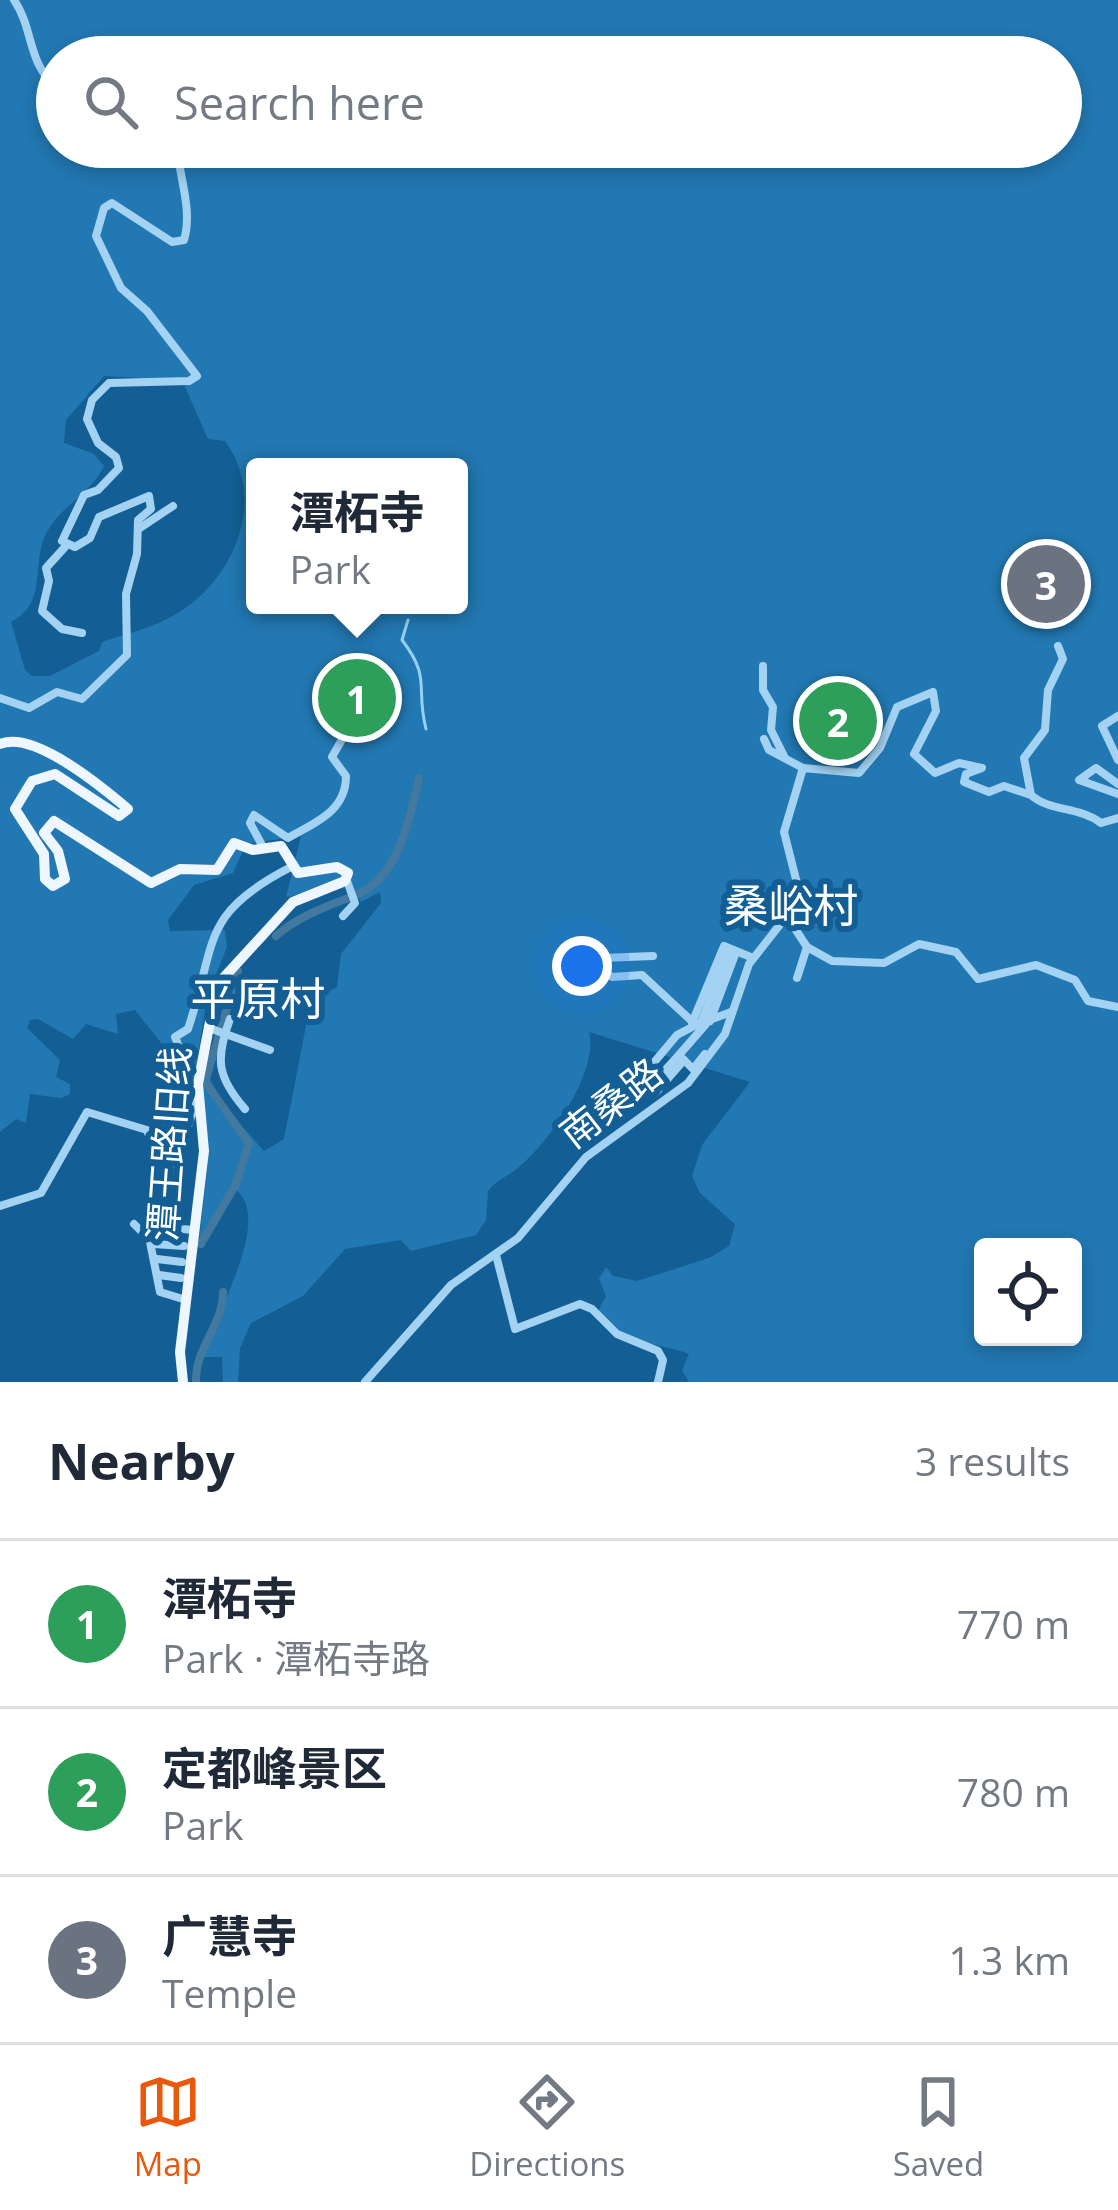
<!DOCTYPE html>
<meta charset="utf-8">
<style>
body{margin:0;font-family:"Open Sans","Noto Sans SC",sans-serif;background:#f6f6f7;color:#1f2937}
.controls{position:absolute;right:36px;bottom:36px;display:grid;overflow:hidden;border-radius:12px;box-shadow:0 6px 18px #0003}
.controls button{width:108px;height:108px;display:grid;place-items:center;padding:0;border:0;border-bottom:3px solid #e0e1e3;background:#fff;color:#1f2937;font:60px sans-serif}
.you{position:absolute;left:582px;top:966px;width:42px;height:42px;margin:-30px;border:9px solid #fff;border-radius:50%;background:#1a73e8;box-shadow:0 0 0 18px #1a73e833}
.badge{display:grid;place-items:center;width:78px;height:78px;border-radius:50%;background:#ea580c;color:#fff;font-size:39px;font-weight:700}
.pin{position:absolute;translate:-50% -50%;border:6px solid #fff;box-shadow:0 3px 12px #0006}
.popup{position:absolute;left:246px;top:458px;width:222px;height:156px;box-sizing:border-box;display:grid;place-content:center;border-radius:12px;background:#fff;filter:drop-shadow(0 3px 9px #0005);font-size:39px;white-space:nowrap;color:#747a83}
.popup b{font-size:45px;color:#1f2937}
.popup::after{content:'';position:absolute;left:50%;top:100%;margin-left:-24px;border:24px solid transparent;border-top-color:#fff}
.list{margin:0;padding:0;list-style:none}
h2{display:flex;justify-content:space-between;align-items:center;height:156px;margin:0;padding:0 48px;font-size:51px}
h2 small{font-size:39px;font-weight:400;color:#747a83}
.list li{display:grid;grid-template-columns:78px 1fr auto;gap:36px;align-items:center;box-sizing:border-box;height:168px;padding:0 48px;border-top:3px solid #e0e1e3}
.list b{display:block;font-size:45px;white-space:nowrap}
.list p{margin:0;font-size:39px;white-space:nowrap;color:#747a83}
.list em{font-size:39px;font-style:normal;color:#747a83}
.icon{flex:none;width:66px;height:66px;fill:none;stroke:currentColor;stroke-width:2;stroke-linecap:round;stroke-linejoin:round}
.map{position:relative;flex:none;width:1118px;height:1382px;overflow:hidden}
.search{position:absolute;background:#fff;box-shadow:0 6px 18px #0003;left:36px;right:36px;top:36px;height:132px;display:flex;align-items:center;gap:30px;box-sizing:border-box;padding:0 42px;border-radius:66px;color:#747a83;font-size:45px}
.sheet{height:660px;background:#fff}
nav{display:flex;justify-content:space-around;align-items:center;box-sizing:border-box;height:168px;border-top:3px solid #e0e1e3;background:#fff;font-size:33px;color:#747a83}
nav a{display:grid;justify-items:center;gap:6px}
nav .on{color:#ea580c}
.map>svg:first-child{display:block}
</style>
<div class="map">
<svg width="1118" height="1382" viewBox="0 0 1118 1382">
<rect width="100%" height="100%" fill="#135f95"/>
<!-- green -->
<path fill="#2278b2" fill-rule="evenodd" d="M0 0H1118V1382H689L682 1370 689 1354C665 1343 610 1344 599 1309L606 1296 599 1279 606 1267 613 1276 637 1281 709 1258 729 1246 735 1224 700 1193 692 1176 702 1145 750 1082 589 1032C599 1072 549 1143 518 1168 507 1177 497 1179 488 1191L486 1220 476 1235 411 1251 401 1240 345 1249 303 1296 251 1323 240 1348 238 1382H223L222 1357H203C210 1321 279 1215 232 1187L198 1249 208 1164 202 1079 208 1076 227 1109 264 1151 284 1139 311 1000 337 987 341 954 381 903 380 892 361 902 351 885 286 897 301 836 246 844 233 873 194 885 168 920 170 931 225 930 227 947 207 998 191 1098 162 1190 159 1194 155 1134 174 1059 135 1010 116 1014 118 1034 86 1024 73 1039 38 1019 30 1020 27 1028 60 1060 56 1077 70 1084V1094L61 1098 30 1094 26 1123 16 1119 0 1132ZM57 57H1061V147H57ZM104 376 182 380 208 439 225 441C266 497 237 575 181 611 157 627 129 633 102 642L99 651 50 676H32L25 670 11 622C50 602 29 563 48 530 63 505 92 492 104 466L94 454 64 443 66 420ZM255 467H459V605H255ZM983 1247H1073V1337H983Z"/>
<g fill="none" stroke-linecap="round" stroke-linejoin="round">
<!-- stream -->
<path stroke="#95d0f6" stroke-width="3" d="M408 620 402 640C432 679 415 686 426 729"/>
<!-- river -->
<g stroke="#43799f" stroke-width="8">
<path d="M276 936C301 914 330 906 360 893 398 877 411 815 419 778"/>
<polyline points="201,1244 236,1184 249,1143 205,1082 238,971"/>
<path d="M196 1382C195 1347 223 1326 223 1292"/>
</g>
<!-- minor -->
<g stroke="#a3d2f2" stroke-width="8">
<path d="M14 0C34 29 27 64 57 87"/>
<polyline points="137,147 146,155 156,147"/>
<polyline points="140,528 173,506"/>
<polyline points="65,547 46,568 49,581 42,611 62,629 82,633"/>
<polyline points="763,666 763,690 773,707 771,730 784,756"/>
<path d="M0 698 29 708 57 692 82 699 127 655 126 594 137 554 138 520 151 509 149 496 99 517 90 538 75 547 62 541 84 495 98 490 119 468 116 457 98 443 87 419 92 400 109 383 189 381 197 376 147 311 121 288 96 236 104 208 112 203 172 242 184 240C193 210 179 176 177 147"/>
<polyline points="1118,716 1102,726 1118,760"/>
<polyline points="764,739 769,750 803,768"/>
<polyline points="1118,784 1096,768 1079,780 1118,794"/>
<path d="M1031 795C1050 812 1079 806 1101 823L1118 818"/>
<path d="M263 847 250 823 254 815 288 838C314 823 346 812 346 776L332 757 344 736 371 735 373 711 365 699"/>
<polyline points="343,916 355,903 347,881"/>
<polyline points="788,918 802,903 784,832 803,768 859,773 880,748 897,707 933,692 936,711 914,754 935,773 959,763 982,768 966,774 964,782 989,792 1004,786 1031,795 1024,758 1045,730 1048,690 1063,659 1058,646"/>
<polyline points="653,956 602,958 595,965 612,977 642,975 696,1025 731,1012"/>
<polyline points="797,978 807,947"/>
<path d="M230 1019C215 1059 217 1077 245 1109"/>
<polyline points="710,1021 736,952"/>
<polyline points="692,1023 724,946 753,958"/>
<polyline points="701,1023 729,950"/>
<polyline points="209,1028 270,1050"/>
<polyline points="705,1054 693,1069 679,1055 706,1024"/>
<polyline points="640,1079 677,1035 696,1025"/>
<polyline points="649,1088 679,1055"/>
<polyline points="656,1092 684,1060"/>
<path d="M152 1130C182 1116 187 1063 175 1037L188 1029C217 943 199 914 291 867"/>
<polyline points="0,1206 41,1193 87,1112 147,1130 156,1156 156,1193 162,1194 198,1099"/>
<polyline points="134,1224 149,1239"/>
<polyline points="153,1244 184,1246"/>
<polyline points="496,1255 515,1329 580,1304 592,1309 617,1334 658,1351 663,1360 658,1382"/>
<polyline points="157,1259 182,1262"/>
<polyline points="159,1275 181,1278"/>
<polyline points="186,1300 160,1292 148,1232 157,1227 194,1230"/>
<polyline points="365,1382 451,1285 518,1238 586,1157 688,1083 725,1034 749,964 782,922 788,918 807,947 832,961 884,963 919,944 956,952 978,979 1036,965 1075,980 1088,1001 1118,1007"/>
</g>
<!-- major -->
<path stroke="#eef7ff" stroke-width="10" d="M0 744C34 730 102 787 128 809L119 816 55 774 32 781 15 809 44 854 45 879 53 886 65 879 58 851 44 833 54 821 151 883 180 869 217 870 234 843 253 850 281 846 298 873 337 867 348 873 345 881 293 902 217 985 198 1084 204 1151 180 1352 183 1382"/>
</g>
<g text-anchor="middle" stroke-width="12" stroke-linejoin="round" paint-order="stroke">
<!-- street labels -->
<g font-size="39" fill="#fff" stroke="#135f95">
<text transform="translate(611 1103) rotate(-38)" y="14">南桑路</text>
<text transform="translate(169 1144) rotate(-86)" y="14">潭王路旧线</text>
</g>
<!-- quarter labels -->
<g font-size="45" fill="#fff" stroke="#135f95">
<text x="791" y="922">桑峪村</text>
<text x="258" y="1015">平原村</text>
</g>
</g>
</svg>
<div class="controls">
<button><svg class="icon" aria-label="locate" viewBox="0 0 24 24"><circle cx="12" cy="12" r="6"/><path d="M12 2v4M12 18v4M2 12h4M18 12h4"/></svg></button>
</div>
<div class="you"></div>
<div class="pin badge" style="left:357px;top:698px;background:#2e9e5b">1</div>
<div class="popup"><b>潭柘寺</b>Park</div>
<div class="pin badge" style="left:838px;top:721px;background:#2e9e5b">2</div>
<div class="pin badge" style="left:1046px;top:584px;background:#6b7280">3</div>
<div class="search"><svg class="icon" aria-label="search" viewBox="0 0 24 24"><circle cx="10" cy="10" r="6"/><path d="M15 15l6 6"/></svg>Search here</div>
</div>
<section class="sheet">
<h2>Nearby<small>3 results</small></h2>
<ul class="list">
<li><span class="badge" style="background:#2e9e5b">1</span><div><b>潭柘寺</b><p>Park · 潭柘寺路</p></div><em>770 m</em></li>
<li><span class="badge" style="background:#2e9e5b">2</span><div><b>定都峰景区</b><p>Park</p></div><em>780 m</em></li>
<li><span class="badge" style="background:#6b7280">3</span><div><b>广慧寺</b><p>Temple</p></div><em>1.3 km</em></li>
</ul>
</section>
<nav>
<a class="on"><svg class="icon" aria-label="map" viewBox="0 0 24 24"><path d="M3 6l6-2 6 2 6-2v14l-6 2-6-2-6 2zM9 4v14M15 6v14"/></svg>Map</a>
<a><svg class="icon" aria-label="directions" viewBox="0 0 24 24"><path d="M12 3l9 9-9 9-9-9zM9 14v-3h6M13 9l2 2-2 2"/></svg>Directions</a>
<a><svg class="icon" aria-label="saved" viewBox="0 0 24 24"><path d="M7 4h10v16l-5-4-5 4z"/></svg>Saved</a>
</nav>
